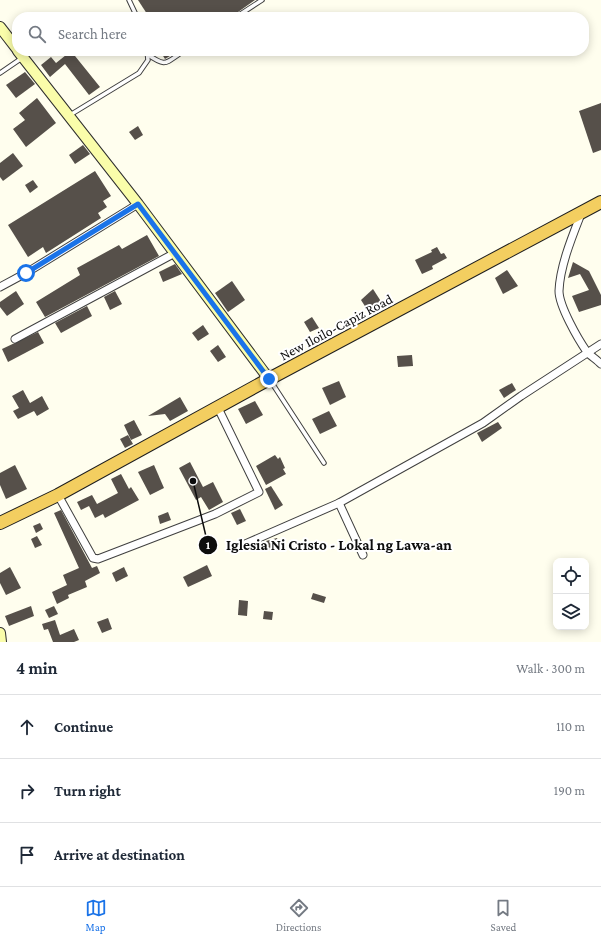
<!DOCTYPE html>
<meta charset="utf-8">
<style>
body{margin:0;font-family:"Crimson Pro",serif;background:#f2f2f3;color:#1f2937}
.controls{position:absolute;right:12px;bottom:12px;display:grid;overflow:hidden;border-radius:8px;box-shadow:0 2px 10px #0003}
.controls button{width:36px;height:36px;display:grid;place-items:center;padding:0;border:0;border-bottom:1px solid #e0e1e3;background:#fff;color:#1f2937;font:20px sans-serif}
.stop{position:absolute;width:12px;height:12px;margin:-9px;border:3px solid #1a73e8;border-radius:50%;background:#fff}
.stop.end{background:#1a73e8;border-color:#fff;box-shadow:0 1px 4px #0008}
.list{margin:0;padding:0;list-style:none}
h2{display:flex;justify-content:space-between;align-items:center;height:52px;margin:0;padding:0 16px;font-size:17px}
h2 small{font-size:13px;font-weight:400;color:#747a83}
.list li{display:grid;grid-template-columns:26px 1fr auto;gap:12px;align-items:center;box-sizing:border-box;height:64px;padding:0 16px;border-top:1px solid #e0e1e3}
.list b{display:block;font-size:15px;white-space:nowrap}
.list em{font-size:13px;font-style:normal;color:#747a83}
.icon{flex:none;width:22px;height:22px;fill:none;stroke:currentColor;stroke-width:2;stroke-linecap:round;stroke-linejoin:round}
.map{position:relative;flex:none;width:601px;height:642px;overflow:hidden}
.search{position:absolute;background:#fff;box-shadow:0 2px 10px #0003;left:12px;right:12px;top:12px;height:44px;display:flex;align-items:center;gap:10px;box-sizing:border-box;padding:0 14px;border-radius:16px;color:#747a83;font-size:15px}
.sheet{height:244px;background:#fff}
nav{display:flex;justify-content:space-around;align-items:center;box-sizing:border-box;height:56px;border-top:1px solid #e0e1e3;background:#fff;font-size:11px;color:#747a83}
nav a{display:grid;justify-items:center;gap:2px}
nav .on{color:#1a73e8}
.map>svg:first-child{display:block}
</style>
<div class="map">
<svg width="601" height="642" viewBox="0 0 601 642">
<rect width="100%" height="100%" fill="#fffeee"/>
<!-- building -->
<g fill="#56504a">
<polygon points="138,0 255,0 231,17 149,17"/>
<polygon points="71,51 100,87 89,95 65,64 50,77 41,65 51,57 56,63"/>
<polygon points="160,51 178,51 165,59"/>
<polygon points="25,72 35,84 16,98 6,85"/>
<polygon points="37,98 56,123 26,147 13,129 25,120 19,113"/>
<polygon points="601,103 601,150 593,153 579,111"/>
<polygon points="138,126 143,135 135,140 129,132"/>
<polygon points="83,145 90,154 75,164 69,155"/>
<polygon points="13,153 23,166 3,181 0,177 0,163"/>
<polygon points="95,171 111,196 103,201 107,207 98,213 101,218 46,253 43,247 28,257 8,225"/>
<polygon points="33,180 38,187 30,193 25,185"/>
<polygon points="147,235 159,256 45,317 36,302 80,275 77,268 119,245 122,249"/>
<polygon points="437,247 441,254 444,253 447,258 432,266 433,269 422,274 415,260 432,252 431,250"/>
<polygon points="573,262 589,271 601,295 601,305 579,312 572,296 589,290 580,274 568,278"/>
<polygon points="175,264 182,274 163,282 159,272"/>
<polygon points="507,270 518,286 503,294 495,278"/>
<polygon points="232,281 245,300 228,312 215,293"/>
<polygon points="373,289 382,303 368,311 361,300"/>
<polygon points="16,291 24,304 7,316 0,307 0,302"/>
<polygon points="115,291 122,304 110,310 104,297"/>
<polygon points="87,306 92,316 61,333 55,323"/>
<polygon points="312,317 319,328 310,332 304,322"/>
<polygon points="203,325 209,334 198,341 192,333"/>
<polygon points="38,332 44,343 8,362 2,349"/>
<polygon points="218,345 226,357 218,362 210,351"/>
<polygon points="412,355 413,366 398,367 397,356"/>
<polygon points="339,381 346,397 330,405 322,388"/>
<polygon points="512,383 516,390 504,398 499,390"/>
<polygon points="23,390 30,403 42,396 49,409 37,416 34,411 18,419 13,411 19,408 12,396"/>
<polygon points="180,397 188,411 170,421 165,414 148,416"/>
<polygon points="255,401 263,415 246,424 238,409"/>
<polygon points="329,411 337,426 320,434 312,419"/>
<polygon points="134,420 142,435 131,440 124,425"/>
<polygon points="498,422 502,428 482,442 477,433"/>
<polygon points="128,435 133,444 125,448 120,439"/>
<polygon points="275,455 278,459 280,457 285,468 283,469 286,474 266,485 256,466"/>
<polygon points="190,462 203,487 213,482 223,502 209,510 201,497 196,500 179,468"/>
<polygon points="15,465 27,489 6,499 0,485 0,473"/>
<polygon points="154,465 164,488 150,495 138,472"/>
<polygon points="121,474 129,489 131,487 139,500 105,518 103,514 95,518 89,506 81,510 77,502 92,495 97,504 118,493 111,479"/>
<polygon points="271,486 283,505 275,510 265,489"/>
<polygon points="240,509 246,521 237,525 231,513"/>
<polygon points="61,510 92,568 97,566 100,573 85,581 87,587 68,595 69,598 57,604 52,592 67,585 63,575 79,568 54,513"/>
<polygon points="168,512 171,520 160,524 158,516"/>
<polygon points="40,523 43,529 36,533 33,526"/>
<polygon points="37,536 42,545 35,548 31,539"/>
<polygon points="277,538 280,546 269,550 266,541"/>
<polygon points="207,565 212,576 188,587 183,577"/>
<polygon points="10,567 21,588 6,595 0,583 0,573"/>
<polygon points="124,567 128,576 116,582 112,573"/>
<polygon points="313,593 326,597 324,603 311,599"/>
<polygon points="239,600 248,601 247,616 238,615"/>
<polygon points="31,606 34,616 9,626 5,616"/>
<polygon points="54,606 58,614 49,618 45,610"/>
<polygon points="264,611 273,612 272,620 263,619"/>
<polygon points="108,618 112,629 102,633 97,622"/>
<polygon points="55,620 60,635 74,629 79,640 74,642 53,642 48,629 44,630 42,624"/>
</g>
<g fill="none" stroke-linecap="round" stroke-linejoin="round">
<defs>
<g id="service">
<polyline points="129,0 137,17"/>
<polyline points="236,17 262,0"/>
<path d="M147 54C167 68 165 63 184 51"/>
<polyline points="0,73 22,58"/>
<polyline points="70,115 139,73 148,60 147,51"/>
<polyline points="270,380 324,463"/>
</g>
<g id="minor">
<path d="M581 214C572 237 560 266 559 291 559 306 578 339 587 352 591 356 597 360 601 364"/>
<polyline points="0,287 26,273 138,204"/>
<polyline points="15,339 175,253"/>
<polyline points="58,495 93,558 98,559 215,514 259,492 218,408"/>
<polyline points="339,503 363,555"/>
<polyline points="245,544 339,503 483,423 521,396 601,344"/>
</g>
<g id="secondary">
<polyline points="0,27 17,49"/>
<polyline points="18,51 138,204 269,379"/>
<polyline points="0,633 1,642"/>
</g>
<polyline id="trunk" points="0,523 58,495 269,379 601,202"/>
</defs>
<!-- service casing -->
<use href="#service" stroke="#404040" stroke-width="5.5"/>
<!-- minor casing -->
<use href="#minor" stroke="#404040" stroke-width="9"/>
<!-- secondary casing -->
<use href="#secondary" stroke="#2f2f2f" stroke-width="12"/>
<!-- trunk casing -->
<use href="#trunk" stroke="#1e1e1e" stroke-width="14"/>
<!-- service -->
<use href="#service" stroke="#fff" stroke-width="3.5"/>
<!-- minor -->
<use href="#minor" stroke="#fff" stroke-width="7"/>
<!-- secondary -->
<use href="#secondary" stroke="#fafdaa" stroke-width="10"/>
<!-- trunk -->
<use href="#trunk" stroke="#f3ce60" stroke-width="12"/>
</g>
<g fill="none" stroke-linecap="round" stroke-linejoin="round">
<!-- route -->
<polyline stroke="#1a73e8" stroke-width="5" points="26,273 138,204 269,379"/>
</g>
<g text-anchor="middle" stroke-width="4" stroke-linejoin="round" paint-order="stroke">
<!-- street labels -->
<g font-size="14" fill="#0d0d0d" stroke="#fff">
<text transform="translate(336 327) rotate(-28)" y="5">New Iloilo-Capiz Road</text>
</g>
</g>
<!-- callouts -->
<path fill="none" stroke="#0d0d0d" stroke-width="1.5" d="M193 481L208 545"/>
<g fill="#0d0d0d" stroke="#fff" stroke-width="1.5">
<circle cx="193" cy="481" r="4"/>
<circle cx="208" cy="545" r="10"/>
</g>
<g font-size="12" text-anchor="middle" font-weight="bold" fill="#fff">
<text x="208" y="549">1</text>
</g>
<g font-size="15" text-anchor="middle" font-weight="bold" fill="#0d0d0d" stroke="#fff" stroke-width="4" stroke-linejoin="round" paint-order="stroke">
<text x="339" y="550">Iglesia Ni Cristo - Lokal ng Lawa-an</text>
</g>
</svg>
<div class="controls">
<button><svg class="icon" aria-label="locate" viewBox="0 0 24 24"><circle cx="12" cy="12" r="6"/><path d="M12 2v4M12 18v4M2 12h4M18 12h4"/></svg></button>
<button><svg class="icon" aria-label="layers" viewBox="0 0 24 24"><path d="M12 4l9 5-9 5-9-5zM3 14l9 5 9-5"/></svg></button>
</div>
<div class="stop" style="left:26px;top:273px"></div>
<div class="stop end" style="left:269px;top:379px"></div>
<div class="search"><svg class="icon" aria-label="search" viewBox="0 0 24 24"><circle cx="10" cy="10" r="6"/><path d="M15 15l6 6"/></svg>Search here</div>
</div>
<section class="sheet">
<h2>4 min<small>Walk · 300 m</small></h2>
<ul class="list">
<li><svg class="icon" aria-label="ahead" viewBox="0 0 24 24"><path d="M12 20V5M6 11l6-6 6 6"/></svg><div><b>Continue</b></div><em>110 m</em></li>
<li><svg class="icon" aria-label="right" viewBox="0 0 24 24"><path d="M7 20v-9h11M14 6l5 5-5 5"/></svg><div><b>Turn right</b></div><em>190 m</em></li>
<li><svg class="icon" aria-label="arrive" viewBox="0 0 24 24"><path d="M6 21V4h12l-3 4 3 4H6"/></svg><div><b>Arrive at destination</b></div></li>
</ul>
</section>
<nav>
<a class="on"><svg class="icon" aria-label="map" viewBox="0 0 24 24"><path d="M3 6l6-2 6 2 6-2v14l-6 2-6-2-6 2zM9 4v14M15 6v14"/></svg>Map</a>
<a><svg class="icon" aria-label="directions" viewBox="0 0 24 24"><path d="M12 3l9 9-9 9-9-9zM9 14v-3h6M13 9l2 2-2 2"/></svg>Directions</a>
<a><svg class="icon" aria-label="saved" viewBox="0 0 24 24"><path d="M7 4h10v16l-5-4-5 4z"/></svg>Saved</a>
</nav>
